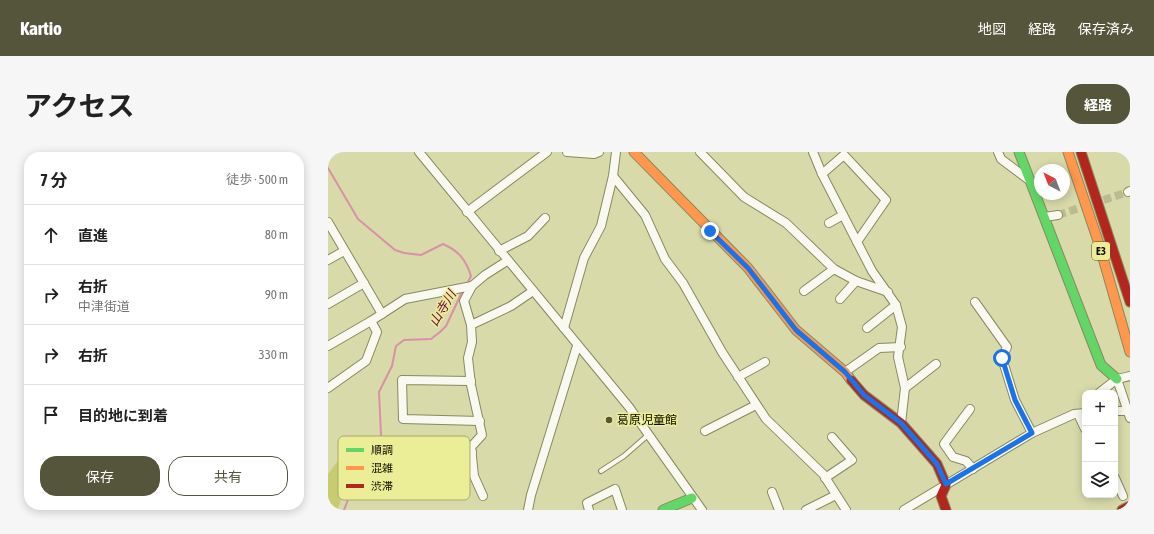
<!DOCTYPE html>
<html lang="ja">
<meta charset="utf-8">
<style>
body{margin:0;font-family:"Asap Condensed","Noto Sans JP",sans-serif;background:#f6f6f6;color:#222}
.controls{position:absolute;right:12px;bottom:12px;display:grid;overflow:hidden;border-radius:8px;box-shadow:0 2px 10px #0003}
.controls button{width:36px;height:36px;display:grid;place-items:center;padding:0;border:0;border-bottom:1px solid #e0e0e0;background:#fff;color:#222;font:20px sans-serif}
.compass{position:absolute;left:706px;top:12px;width:36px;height:36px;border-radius:50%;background:#fff;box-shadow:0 2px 10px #0003;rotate:318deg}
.stop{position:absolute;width:12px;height:12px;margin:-9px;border:3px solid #1a73e8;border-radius:50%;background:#fff}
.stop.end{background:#1a73e8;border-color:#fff;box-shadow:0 1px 4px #0008}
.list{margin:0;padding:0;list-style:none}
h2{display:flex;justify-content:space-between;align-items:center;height:52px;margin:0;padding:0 16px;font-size:17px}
h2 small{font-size:13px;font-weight:400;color:#767676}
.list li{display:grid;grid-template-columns:26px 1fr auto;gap:12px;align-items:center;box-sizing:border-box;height:60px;padding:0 16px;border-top:1px solid #e0e0e0}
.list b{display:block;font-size:15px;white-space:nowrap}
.list p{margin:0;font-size:13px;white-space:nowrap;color:#767676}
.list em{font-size:13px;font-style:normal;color:#767676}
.actions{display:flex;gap:8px;padding:12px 16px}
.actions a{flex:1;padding:9px 0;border:1px solid #54553b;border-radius:16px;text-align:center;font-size:14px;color:#54553b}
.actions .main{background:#54553b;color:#fff}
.icon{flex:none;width:22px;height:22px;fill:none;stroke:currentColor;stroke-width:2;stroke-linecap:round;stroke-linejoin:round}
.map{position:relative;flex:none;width:802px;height:358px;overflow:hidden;border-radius:16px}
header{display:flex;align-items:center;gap:24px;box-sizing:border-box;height:56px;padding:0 20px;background:#54553b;color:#fff}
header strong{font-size:19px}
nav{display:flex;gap:22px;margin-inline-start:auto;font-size:14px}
.intro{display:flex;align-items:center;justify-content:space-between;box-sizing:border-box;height:96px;padding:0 24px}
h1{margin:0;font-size:28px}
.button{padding:10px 18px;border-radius:16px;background:#54553b;color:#fff;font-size:14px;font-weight:700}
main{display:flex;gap:24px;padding:0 24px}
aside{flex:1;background:#fff;border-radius:16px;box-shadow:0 2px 10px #0003}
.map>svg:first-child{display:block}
</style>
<header>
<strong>Kartio</strong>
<nav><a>地図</a><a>経路</a><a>保存済み</a></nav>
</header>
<div class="intro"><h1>アクセス</h1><a class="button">経路</a></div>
<main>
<aside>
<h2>7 分<small>徒歩 · 500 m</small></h2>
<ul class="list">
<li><svg class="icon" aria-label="ahead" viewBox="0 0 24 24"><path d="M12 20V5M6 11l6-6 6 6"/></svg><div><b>直進</b></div><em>80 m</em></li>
<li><svg class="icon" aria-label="right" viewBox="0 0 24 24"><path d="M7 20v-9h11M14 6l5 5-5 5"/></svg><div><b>右折</b><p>中津街道</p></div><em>90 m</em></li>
<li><svg class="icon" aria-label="right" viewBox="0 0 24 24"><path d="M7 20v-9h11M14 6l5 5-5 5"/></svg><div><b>右折</b></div><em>330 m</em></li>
<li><svg class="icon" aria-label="arrive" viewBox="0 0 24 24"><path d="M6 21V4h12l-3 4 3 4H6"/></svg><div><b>目的地に到着</b></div></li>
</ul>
<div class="actions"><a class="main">保存</a><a>共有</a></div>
</aside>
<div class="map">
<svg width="802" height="358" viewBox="0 0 802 358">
<rect width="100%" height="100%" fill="#d8daaa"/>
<!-- forest -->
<polygon fill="#c9cb71" points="12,306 26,315 9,358 0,358 0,322"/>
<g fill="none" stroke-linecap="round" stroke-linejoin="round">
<!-- stream -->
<g stroke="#da90a7" stroke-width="2">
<path d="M0 16 30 67 67 98 76 101 93 103 115 92C131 99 138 108 143 124L139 132"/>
<polyline points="16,358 21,345 43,308 53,283 51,240 64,214 68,194 76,188 103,187 112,180 118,174 135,138"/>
</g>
<!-- street-tunnel -->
<polyline stroke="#babb90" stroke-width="8" stroke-dasharray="8 4" stroke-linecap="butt" points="730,63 800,40"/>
<defs>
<polyline id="lane" points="273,319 296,304 320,283"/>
<g id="street">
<polyline points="91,0 301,255 374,358"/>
<polyline points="239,0 266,2 271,0"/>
<polyline points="372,0 416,45 458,71 506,117 528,129 560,140"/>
<polyline points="485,0 494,22 544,119 568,153 574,175 570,205 577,236 573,271"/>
<polyline points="670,0 673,7 701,28"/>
<polyline points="494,22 516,3 558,48 529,90"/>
<polyline points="285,24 317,63 337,107 355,131 394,200 438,267 495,322 518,358"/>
<polyline points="800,40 802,39"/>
<polyline points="139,60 219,0"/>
<polyline points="716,65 730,63"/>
<polyline points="0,70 54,162"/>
<polyline points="501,71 515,63"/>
<polyline points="171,99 200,84 217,66"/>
<polyline points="0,108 16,99"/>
<polyline points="144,134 136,149 143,173 183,154 205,139"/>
<polyline points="476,139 506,117"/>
<polyline points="512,147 528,129"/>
<polyline points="647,150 679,195 674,206 687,248 704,281"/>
<polyline points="0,152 36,131"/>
<polyline points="143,173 144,190 140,206 143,233 154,283 143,295 146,324 155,344"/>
<polyline points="236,176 256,106 273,74 285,24 288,0"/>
<polyline points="539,176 568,153"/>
<polyline points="0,194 43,169"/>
<polyline points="517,220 551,196 573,195"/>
<polyline points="410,225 437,210"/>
<polyline points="789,227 802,266"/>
<polyline points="143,229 74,228 75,267 152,269"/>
<polyline points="0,236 38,209 49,180 43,169 77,147 144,134 157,123 179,109"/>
<polyline points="577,236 608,212"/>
<polyline points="771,241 789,227 802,224"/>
<polyline points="642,257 616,292 625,305 638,309 645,317"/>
<polyline points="787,259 802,259"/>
<polyline points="750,262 757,277"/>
<polyline points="377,279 428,253"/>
<polyline points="101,309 144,300"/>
<polyline points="497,326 524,308 504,285"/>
<polyline points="787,326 795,344"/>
<polyline points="444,340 451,358"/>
<polyline points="200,358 203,343 249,194"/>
<polyline points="261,358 259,351 287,337 294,358"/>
<polyline points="478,358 508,343"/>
<polyline points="576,358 704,281 746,262 757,261"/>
</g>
<g id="fast">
<polyline points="691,0 773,213 789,227"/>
<polyline points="335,358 364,346"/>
</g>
<g id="slow">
<polyline points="306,0 420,116 468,178 517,220 523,228"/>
<polyline points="740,0 771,92 802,200"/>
</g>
<g id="jam">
<polyline points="753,0 802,150"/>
<polyline points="523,228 536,243 573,271 609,312 618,333 613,344 618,358"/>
<polyline points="794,358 802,354"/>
</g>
</defs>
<!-- lane casing -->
<use href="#lane" stroke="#88895f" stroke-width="6"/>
<!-- street casing -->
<use href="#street" stroke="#88895f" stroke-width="10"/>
<!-- fast casing -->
<use href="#fast" stroke="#88895f" stroke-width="11"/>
<!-- slow casing -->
<use href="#slow" stroke="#88895f" stroke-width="11"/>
<!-- jam casing -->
<use href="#jam" stroke="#88895f" stroke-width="11"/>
<!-- lane -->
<use href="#lane" stroke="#f9f9f2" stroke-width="4"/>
<!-- street -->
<use href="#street" stroke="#f9f9f2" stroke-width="8"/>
<!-- fast -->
<use href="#fast" stroke="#63d668" stroke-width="9"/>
<!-- slow -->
<use href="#slow" stroke="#ff974d" stroke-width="9"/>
<!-- jam -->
<use href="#jam" stroke="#b3261e" stroke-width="9"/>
</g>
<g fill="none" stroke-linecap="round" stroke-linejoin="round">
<!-- route -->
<polyline stroke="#1a73e8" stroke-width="5" points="382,79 420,116 468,178 517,220 536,243 573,271 609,312 618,332 704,281 687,248 674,206"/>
</g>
<!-- markers -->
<circle fill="#54553b" stroke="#ebee96" stroke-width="1.5" cx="281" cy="268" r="4"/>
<g text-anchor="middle" stroke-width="3" stroke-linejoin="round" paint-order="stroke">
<!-- shield labels -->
<rect fill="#ebee96" stroke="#50502d" stroke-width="1" x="764" y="90" width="18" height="18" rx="3"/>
<g font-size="11" font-weight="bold" fill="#0d0d00">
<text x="773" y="103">E3</text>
</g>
<!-- poi labels -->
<g font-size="12" fill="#0d0d00" stroke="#ebee96" text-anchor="start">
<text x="289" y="272">葛原児童館</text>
</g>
<!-- water labels -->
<g font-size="13" font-style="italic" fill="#6f0e48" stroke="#ebee96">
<text transform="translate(114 156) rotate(-59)" y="5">山寺川</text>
</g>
</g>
<!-- legend -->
<rect x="10" y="284" width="132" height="64" rx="6" fill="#ebee96" stroke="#a8aa69" stroke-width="1"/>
<rect x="18" y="296" width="18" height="4" fill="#63d668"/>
<rect x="18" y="314" width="18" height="4" fill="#ff974d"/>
<rect x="18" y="332" width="18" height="4" fill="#b3261e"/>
<g font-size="11" fill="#0d0d00">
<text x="43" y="302">順調</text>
<text x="43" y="320">混雑</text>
<text x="43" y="338">渋滞</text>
</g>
</svg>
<div class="controls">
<button>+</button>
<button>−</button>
<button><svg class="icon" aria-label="layers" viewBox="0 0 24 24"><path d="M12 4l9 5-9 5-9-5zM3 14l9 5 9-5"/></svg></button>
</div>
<svg class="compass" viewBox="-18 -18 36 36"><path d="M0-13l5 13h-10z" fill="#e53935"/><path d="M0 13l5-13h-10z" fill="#767676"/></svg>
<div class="stop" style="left:674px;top:206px"></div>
<div class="stop end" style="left:382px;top:79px"></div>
</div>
</main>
